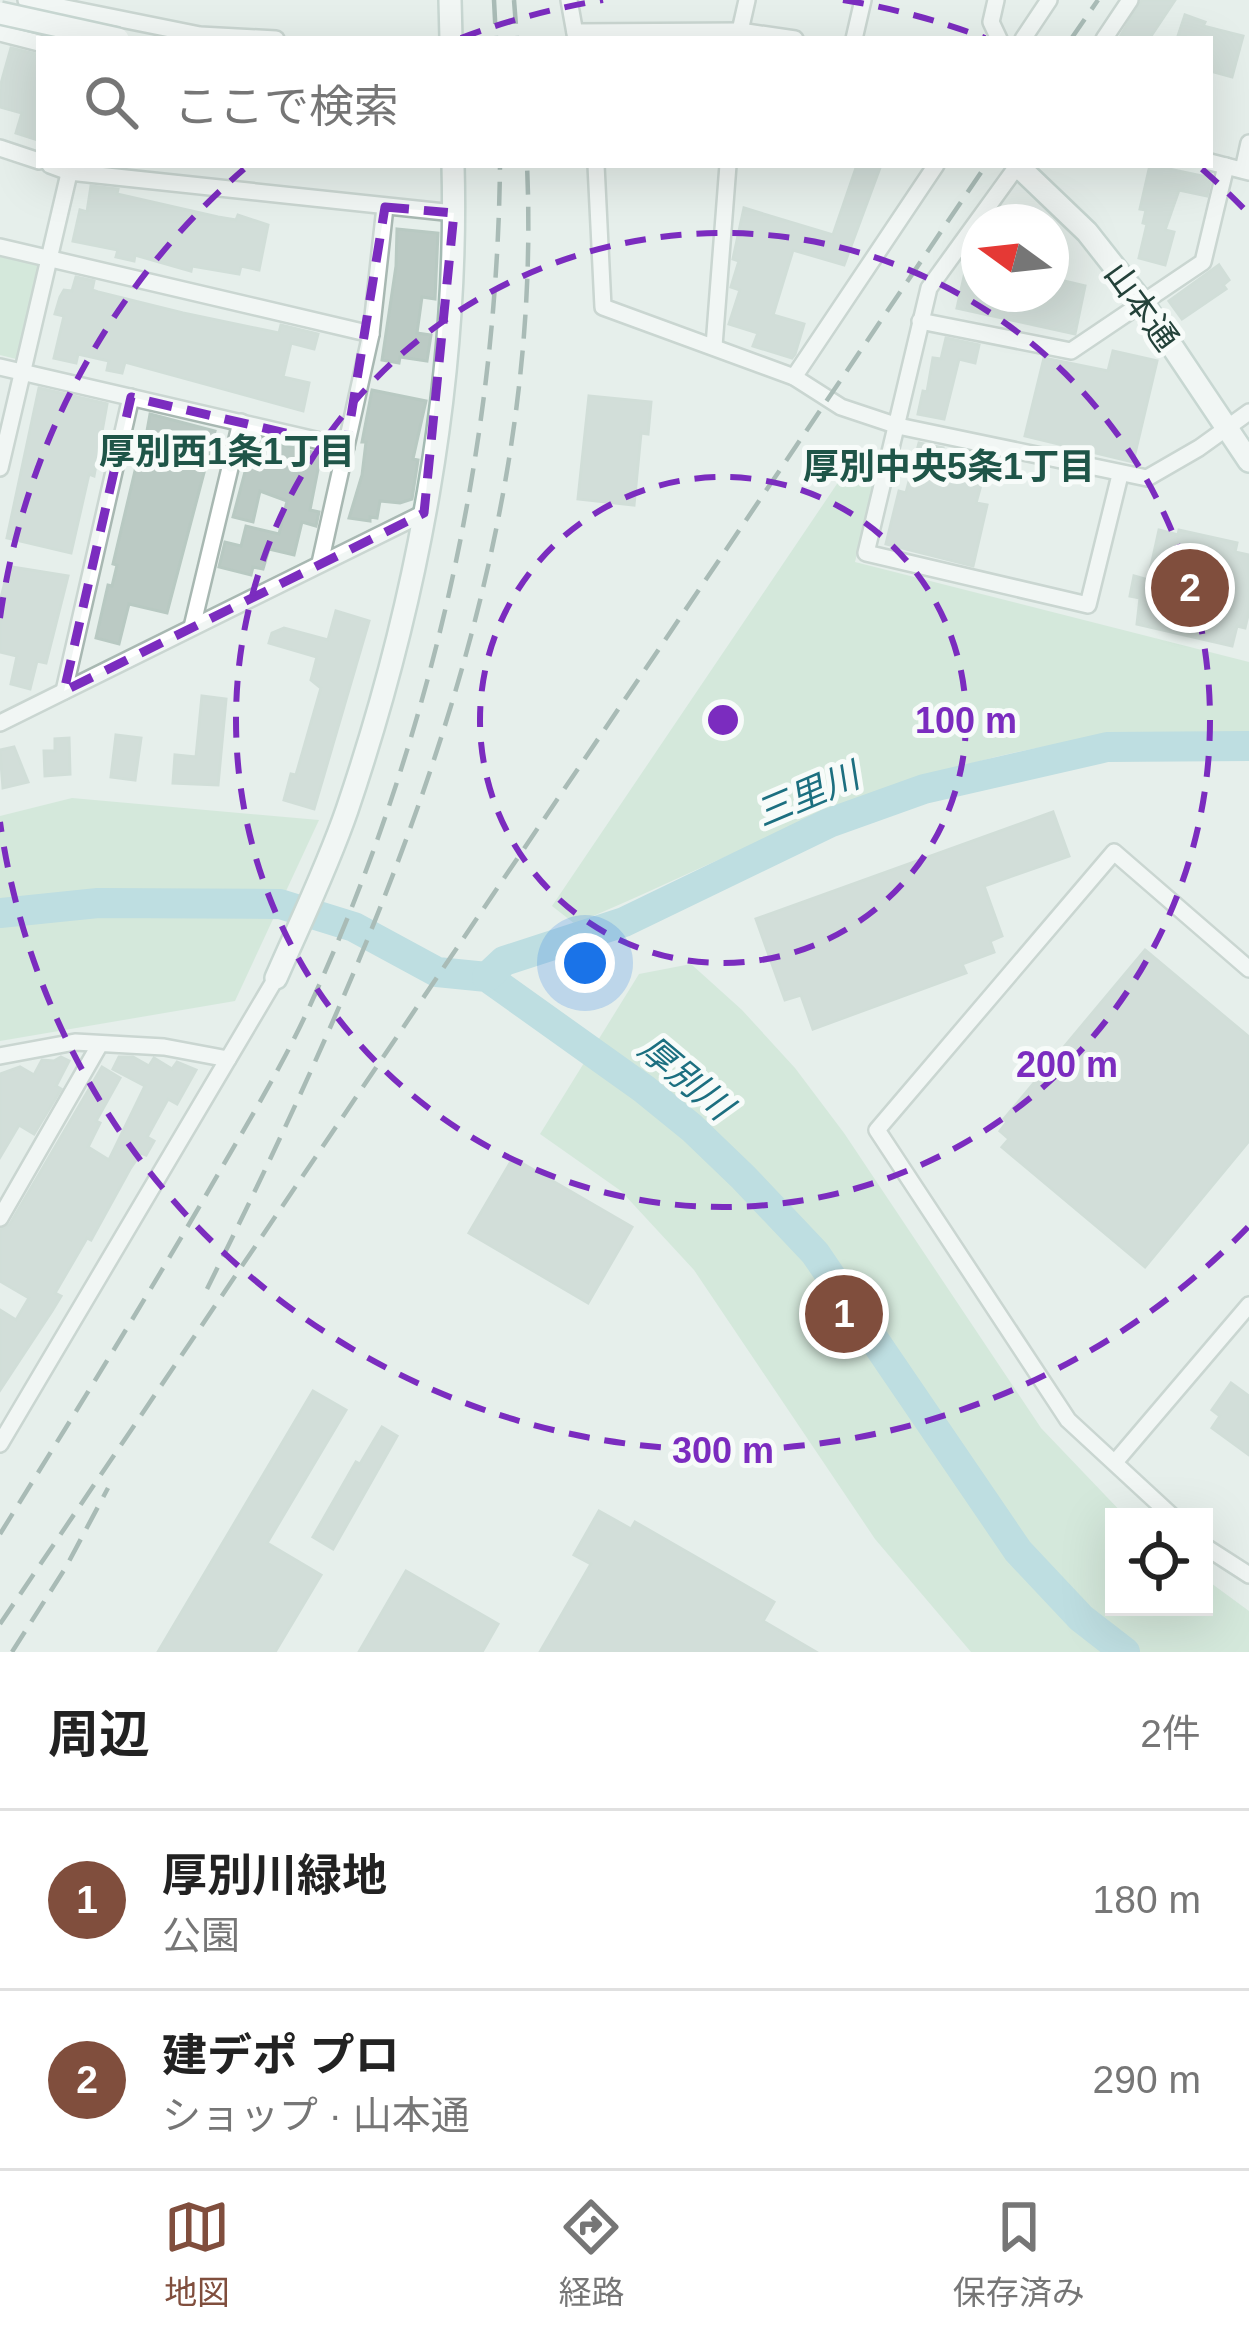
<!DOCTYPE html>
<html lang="ja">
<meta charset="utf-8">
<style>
body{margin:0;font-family:Helvetica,"Noto Sans JP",sans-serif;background:#f6f6f6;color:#222}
.controls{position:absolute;right:36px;bottom:36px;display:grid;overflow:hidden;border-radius:0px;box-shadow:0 12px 48px #0002}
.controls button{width:108px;height:108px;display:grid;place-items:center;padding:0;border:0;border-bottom:3px solid #e0e0e0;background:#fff;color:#222;font:60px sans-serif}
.compass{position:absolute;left:961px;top:204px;width:108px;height:108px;border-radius:50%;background:#fff;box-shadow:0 12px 48px #0002;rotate:285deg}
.you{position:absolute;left:585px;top:963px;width:42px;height:42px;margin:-30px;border:9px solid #fff;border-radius:50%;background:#1a73e8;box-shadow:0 0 0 18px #1a73e833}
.badge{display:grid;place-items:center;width:78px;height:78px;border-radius:50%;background:#804e3d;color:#fff;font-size:39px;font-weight:700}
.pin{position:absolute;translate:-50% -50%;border:6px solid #fff;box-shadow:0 3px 12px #0006}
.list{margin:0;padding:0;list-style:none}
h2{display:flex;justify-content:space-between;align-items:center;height:156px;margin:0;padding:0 48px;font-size:51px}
h2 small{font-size:39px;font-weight:400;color:#767676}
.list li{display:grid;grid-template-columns:78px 1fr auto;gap:36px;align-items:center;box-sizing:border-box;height:180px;padding:0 48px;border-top:3px solid #e0e0e0}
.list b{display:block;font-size:45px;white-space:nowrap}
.list p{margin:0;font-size:39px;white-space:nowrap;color:#767676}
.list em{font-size:39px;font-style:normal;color:#767676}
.icon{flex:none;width:66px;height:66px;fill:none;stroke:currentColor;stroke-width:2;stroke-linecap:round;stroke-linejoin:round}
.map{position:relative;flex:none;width:1249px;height:1652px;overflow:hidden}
.search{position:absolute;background:#fff;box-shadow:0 12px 48px #0002;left:36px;right:36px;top:36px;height:132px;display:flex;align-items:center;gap:30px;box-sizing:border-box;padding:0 42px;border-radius:0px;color:#767676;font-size:45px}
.sheet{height:516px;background:#fff}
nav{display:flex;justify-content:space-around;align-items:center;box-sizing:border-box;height:168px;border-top:3px solid #e0e0e0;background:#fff;font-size:33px;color:#767676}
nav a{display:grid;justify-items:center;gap:6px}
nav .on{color:#804e3d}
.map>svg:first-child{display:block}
</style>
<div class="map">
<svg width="1249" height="1652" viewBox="0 0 1249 1652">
<rect width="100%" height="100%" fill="#e6efeb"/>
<!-- green -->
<g fill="#bfe0c8">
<polygon points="0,255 39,264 16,359 0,355"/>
<path d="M845 472 876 479 855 562 1249 662V739C1222 734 1194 735 1166 735 957 735 764 843 575 924L552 906Z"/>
<polygon points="72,798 319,820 235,1001 0,1041 0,816"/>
<polygon points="691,964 742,1010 795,1068 844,1133 1041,1428 1126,1517 1114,1517 1114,1607 1204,1607 1204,1578 1249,1611 1249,1652 971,1652 875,1539 694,1270 621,1191 540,1134 639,974"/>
</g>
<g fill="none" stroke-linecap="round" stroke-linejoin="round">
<!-- river -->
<g stroke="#8ec9d4" stroke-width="30">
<polyline points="0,913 98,903 280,904 354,927 437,972 487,977 644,1089 692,1128 743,1177 815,1253 1018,1551 1081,1618 1125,1652"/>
<polyline points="487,977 504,961 624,922 829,823 924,789 1107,747 1249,746"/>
</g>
</g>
<!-- building -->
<g fill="#bbcac4" stroke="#b8c9c2" stroke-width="3">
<polygon points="1142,0 1175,0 1149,39 1128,39 1121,35"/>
<polygon points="1185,15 1205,22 1203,26 1243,36 1232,77 1210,71 1214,39 1177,39"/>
<polygon points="11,48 39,55 39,125 35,139 16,133 22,113 0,107 0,87"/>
<polygon points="857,165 881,165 844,265 793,250 773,315 804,324 795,354 792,358 753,346 758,333 729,324 740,290 731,287 739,261 733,259 744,208 833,235"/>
<polygon points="1150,165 1211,178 1207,196 1179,190 1165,230 1174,232 1165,265 1139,258 1147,224 1143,223 1146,210 1140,209"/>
<polygon points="91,186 118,189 117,194 218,217 236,220 238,215 268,225 259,270 241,266 239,274 192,266 191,271 135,255 134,261 116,257 118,250 73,241 80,210 87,212"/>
<polygon points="397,229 438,233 435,299 422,297 417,333 431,335 427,361 400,357 399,363 382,360 396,266"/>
<polygon points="968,259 979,262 979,294 1051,294 1051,278 1085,286 1075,334 957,308"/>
<polygon points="1219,265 1229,280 1223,285 1226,289 1182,319 1169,301"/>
<polygon points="76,277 94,281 92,290 98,292 183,313 279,333 281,325 318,334 314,349 291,343 283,377 309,383 303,411 125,362 122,373 107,370 109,361 78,354 76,363 54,358 64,316 55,314 60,297 64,290 72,291"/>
<polygon points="946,338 979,345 975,363 959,359 944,419 918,414 923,391 927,392 933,358 941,359"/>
<polygon points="1113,351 1157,361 1133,462 1025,436 1044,358 1108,371"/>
<polygon points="39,388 107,404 94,476 89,474 71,553 7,538"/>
<polygon points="372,390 426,401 413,459 418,460 412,499 400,503 380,501 377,518 370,517 370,521 349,518 362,475 366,442 362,442"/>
<polygon points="589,396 651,402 648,434 641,433 634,505 578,499"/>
<polygon points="150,414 215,431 167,613 129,604 119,644 96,638 108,585 112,586 117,565 113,564 138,458 142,459"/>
<polygon points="254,438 321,454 310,510 319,512 316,526 302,522 294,555 269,549 263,569 253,567 251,575 219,567 225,542 241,546 246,526 279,534 287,501 260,491 253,522 233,517"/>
<polygon points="919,443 943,448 941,456 961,460 963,452 981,456 980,462 987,463 976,503 987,505 973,566 886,544 899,491 906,493"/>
<polygon points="1159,530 1178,535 1179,530 1237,543 1235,552 1249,555 1249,611 1245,628 1237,626 1232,646 1137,624 1140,598 1130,596 1134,576 1148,580"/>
<polygon points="12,567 68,576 46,663 37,661 30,689 11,684 17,656 0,652 0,602 8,570"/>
<polygon points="336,611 369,621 314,809 284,800 291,774 296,775 321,688 311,680 317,657 269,643 272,633 284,628 328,640"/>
<polygon points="202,696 226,699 218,785 173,783 175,755 196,757"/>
<polygon points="116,735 141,738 135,780 111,777"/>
<polygon points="69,738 70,774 45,776 44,751 55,751 55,739"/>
<polygon points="14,747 28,782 3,788 0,750"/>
<polygon points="1053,812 1069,856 984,886 1002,936 990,941 994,952 962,964 966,973 813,1029 801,995 785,1000 756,919"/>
<polygon points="1145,950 1249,1037 1249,1141 1145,1267 1002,1147 1009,1139 1000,1131 1007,1122 1004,1119"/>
<polygon points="61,1057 69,1061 56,1086 61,1089 34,1134 19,1125 0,1157 0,1074 20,1067 34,1075 42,1060 54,1061"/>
<polygon points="119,1057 133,1057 149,1066 154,1058 172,1069 177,1062 196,1070 177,1104 168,1099 147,1137 154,1141 146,1155 141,1153 130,1169 91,1240 87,1238 55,1293 61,1296 52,1311 0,1390 0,1310 16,1320 29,1298 0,1281 0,1230 10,1224 102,1067 120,1078 96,1121 100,1123 88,1147 109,1160 145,1086 113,1069"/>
<polygon points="513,1158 632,1227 588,1303 469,1233"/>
<polygon points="1231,1383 1249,1396 1249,1455 1212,1428 1220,1416 1212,1410"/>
<polygon points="313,1391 346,1410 267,1543 321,1575 275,1652 158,1652"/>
<polygon points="382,1427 397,1436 333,1549 313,1537 356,1462 360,1464"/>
<polygon points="599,1511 631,1529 635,1522 774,1602 763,1621 816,1652 540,1652 591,1564 574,1555"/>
<polygon points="406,1571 498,1624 482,1652 359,1652"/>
</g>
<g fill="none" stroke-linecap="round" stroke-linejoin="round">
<defs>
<g id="street">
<polyline points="26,0 200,35 276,39"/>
<polyline points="569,0 576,39"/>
<polyline points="996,0 991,22 999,39"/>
<polyline points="740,31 747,0"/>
<polyline points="575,32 740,31 795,39"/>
<polyline points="0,33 39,43"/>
<polyline points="854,39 863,0"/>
<polyline points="1023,39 1049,0"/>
<polyline points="1104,39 1130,0"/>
<polyline points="0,148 39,161"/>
<polyline points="1210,162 1249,172"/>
<polyline points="50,165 69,172 454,213"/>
<polyline points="596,165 603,307 794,377 841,407 898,426 1147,478 1199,448 1249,412"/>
<polyline points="1018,165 929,288 866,553 1088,605 1120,475"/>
<polyline points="1243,170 1249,143"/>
<polyline points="0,247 371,334"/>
<polyline points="920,321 1071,351 1203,262 1226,166"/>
<polyline points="714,346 728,165"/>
<polyline points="0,367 346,447"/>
<polyline points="794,377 936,165"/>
<polyline points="0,468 71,165"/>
<polyline points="320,563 371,334 385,207"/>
<polyline points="192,627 241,422"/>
<polyline points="64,691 131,397"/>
<polyline points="0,723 424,513"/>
<polyline points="0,1056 75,1042 164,1047 228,1059"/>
<polyline points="0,1218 100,1044"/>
<polyline points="0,1444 276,978"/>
<polyline points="1116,1461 1249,1305"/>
<polyline points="1173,1517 1068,1420 877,1130 1114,852 1249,969"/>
<polyline points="1204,1546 1249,1575"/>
</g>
<g id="secondary">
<polyline points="450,0 451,39"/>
<polyline points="1017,165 1087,232 1143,303 1249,461"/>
<path d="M276 978C300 923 327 868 347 810 417 604 459 383 453 165"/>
</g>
</defs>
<!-- street casing -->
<use href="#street" stroke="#a8b8b2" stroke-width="20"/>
<!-- secondary casing -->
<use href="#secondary" stroke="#a4bbb3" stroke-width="26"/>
<!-- street -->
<use href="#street" stroke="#fff" stroke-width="15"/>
<!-- secondary -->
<use href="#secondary" stroke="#fff" stroke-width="21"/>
<!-- rail -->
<g stroke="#5f7d75" stroke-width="4.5" stroke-dasharray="24 12" stroke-linecap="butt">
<polyline points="494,0 496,39"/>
<polyline points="514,0 517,39"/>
<polyline points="1071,39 1098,0"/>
<path d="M207 1289C380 940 545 563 527 165"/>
<path d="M0 1534C75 1413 150 1293 221 1169 253 1114 286 1059 312 1001 430 741 497 451 500 165"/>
<polyline points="0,1624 986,165"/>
<polyline points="12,1652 66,1567 108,1488"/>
</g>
<defs>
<polyline id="secondary-bridge" points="0,13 118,39"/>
</defs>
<!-- secondary-bridge casing -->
<use href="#secondary-bridge" stroke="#a4bbb3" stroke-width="26" stroke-linecap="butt"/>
<!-- secondary-bridge -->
<use href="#secondary-bridge" stroke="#fff" stroke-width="21"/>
</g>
<!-- marked area -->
<path d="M0 0H1249V1652H0ZM385 207 454 213 424 513 64 691 131 397 346 447Z" fill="#e6efeb" fill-opacity=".55" fill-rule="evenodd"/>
<path fill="none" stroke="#7b2cbf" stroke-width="9" stroke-dasharray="24 15" stroke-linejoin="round" d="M385 207 454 213 424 513 64 691 131 397 346 447Z"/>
<!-- distance rings -->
<g fill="none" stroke="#7b2cbf" stroke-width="6" stroke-dasharray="21 15">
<circle cx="723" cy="720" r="243"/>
<circle cx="723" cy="720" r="487"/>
<path d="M1248 1227A730 730 0 0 1 0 822M0 618A730 730 0 0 1 244 169M461 38A730 730 0 0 1 603 0M843 0A730 730 0 0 1 985 38M1202 169A730 730 0 0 1 1248 213"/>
</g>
<g text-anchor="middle" stroke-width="10" stroke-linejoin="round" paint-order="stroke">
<!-- street labels -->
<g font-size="33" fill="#24423a" stroke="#f7fbf9">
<text transform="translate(1142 306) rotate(54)" y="12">山本通</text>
</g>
<!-- neighbourhood labels -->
<g font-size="36" font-weight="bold" fill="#1f5548" stroke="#f7fbf9">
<text x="227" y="464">厚別西1条1丁目</text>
<text x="949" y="479">厚別中央5条1丁目</text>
</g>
<!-- water labels -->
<g font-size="36" font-style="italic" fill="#1c6f80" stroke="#f7fbf9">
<text transform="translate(807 794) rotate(-23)" y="13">三里川</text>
<text transform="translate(686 1077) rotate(40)" y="13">厚別川</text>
</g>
</g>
<circle cx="723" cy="720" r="18" fill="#7b2cbf" stroke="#f7fbf9" stroke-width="6"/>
<g font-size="36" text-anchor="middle" font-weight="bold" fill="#7b2cbf" stroke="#f7fbf9" stroke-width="10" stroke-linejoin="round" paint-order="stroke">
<text x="966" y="733">100 m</text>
<text x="1067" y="1077">200 m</text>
<text x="723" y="1463">300 m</text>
</g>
</svg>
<div class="controls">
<button><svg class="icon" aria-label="locate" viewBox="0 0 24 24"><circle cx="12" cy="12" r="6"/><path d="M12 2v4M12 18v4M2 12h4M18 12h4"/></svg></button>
</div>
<svg class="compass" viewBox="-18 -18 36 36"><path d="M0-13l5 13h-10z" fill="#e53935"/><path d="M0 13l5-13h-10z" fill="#767676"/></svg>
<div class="you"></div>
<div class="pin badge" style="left:844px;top:1314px">1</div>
<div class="pin badge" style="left:1190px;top:588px">2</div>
<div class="search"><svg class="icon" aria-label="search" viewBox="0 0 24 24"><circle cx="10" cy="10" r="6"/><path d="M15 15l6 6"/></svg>ここで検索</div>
</div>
<section class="sheet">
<h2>周辺<small>2件</small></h2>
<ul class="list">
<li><span class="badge">1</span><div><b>厚別川緑地</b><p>公園</p></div><em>180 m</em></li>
<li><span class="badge">2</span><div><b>建デポ プロ</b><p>ショップ · 山本通</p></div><em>290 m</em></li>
</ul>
</section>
<nav>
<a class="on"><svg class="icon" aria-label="map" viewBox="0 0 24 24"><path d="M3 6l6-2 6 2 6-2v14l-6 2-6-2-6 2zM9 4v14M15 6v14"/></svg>地図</a>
<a><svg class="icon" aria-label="directions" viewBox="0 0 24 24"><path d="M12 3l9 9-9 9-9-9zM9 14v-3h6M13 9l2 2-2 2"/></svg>経路</a>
<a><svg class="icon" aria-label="saved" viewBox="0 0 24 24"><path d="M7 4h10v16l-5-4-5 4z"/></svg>保存済み</a>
</nav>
